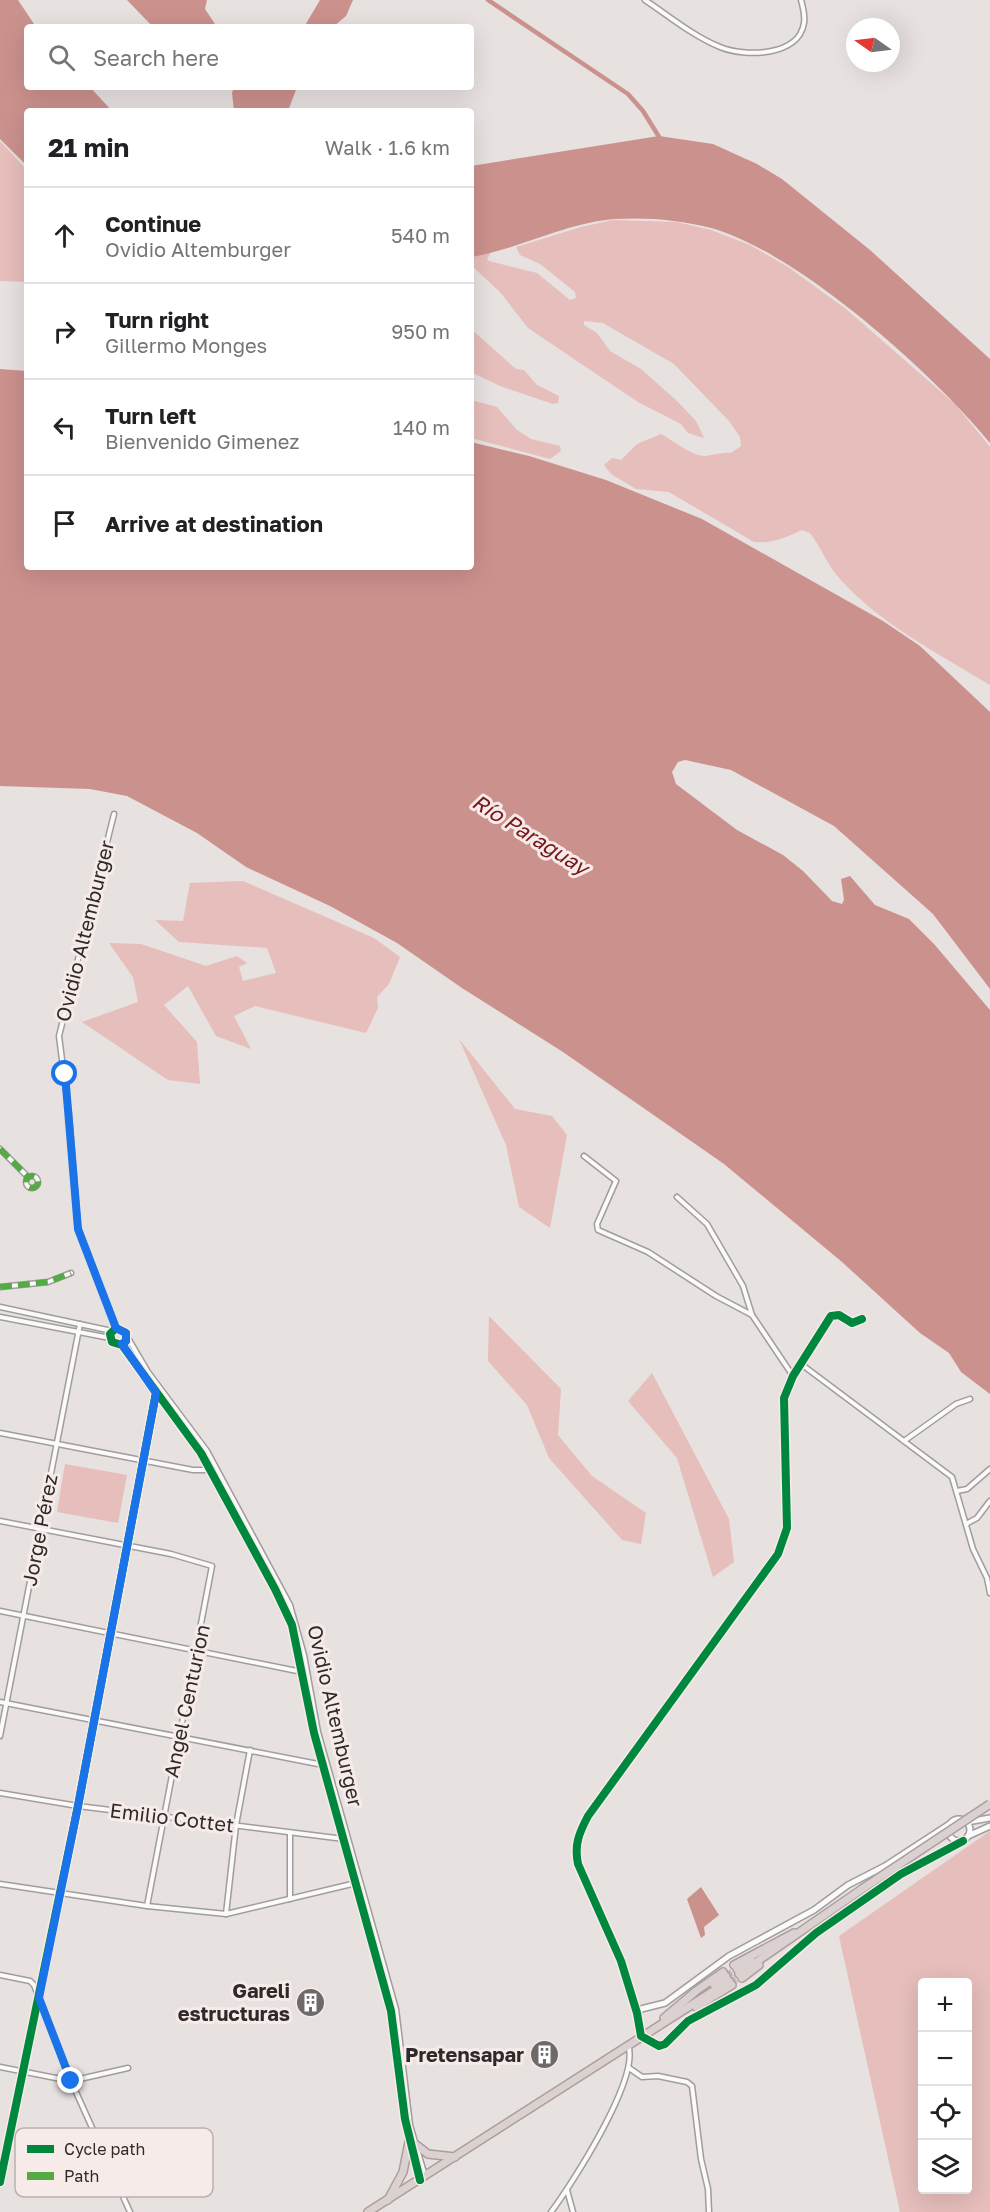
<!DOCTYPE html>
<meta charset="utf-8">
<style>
body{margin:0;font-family:"Golos Text",sans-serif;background:#f6f6f6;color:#202124}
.controls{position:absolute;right:18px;bottom:18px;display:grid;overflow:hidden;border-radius:6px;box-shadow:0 6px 24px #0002}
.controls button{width:54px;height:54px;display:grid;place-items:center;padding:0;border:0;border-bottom:2px solid #e0e0e0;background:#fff;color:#202124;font:30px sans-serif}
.compass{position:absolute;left:846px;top:18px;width:54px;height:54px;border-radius:50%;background:#fff;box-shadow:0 6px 24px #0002;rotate:284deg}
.stop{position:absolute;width:18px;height:18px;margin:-14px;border:4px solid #1a73e8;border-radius:50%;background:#fff}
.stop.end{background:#1a73e8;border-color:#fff;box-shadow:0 2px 6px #0008}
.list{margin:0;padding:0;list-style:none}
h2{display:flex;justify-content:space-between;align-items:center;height:78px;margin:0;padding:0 24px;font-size:26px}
h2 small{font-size:20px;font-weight:400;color:#757577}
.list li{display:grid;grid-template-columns:39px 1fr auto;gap:18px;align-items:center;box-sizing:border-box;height:96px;padding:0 24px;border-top:2px solid #e0e0e0}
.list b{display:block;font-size:22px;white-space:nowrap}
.list p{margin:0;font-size:20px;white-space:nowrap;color:#757577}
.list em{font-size:20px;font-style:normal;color:#757577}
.icon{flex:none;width:33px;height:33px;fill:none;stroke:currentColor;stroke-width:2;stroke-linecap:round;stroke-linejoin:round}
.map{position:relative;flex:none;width:990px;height:2212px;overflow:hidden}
.search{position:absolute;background:#fff;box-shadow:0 6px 24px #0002;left:24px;top:24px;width:450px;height:66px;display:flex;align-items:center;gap:15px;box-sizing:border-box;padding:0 21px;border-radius:6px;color:#757577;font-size:22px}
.panel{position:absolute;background:#fff;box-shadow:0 6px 24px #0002;left:24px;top:108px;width:450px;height:462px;border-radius:6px}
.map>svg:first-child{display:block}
</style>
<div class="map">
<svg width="990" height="2212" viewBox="0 0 990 2212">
<rect width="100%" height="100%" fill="#e7e1e0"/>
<!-- green -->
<g fill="#e6bebb" fill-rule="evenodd">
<polygon points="0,141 27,170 27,282 0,281"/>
<path d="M613 220 677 222 711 230 750 245 788 267 846 309 955 404 990 447V685C939 654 880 624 840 579 828 566 821 547 810 533L802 530C786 537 773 544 754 542L669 492 636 489 611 474 604 465 612 458 621 460 637 444 661 434C673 440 692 457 706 456 715 455 721 452 731 453L741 446 740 437 729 421 674 364 603 323 584 321V325L597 333 610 351 641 369 677 401 696 421 704 438 688 433 681 424 638 402 528 328 500 292 471 265V253L491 252 487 259 489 261 537 273 570 300 576 298 575 292 540 264 520 255 516 247 581 227Z"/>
<polygon points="471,329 516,369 524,370 537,385 559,396 558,403 553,404 500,386 471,372"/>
<polygon points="471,400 497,407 517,430 531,439 560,446 561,451 550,459 471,438"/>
<polygon points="243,881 374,938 400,957 389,984 377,997 378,1008 366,1033 255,1006 234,1016 251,1049 216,1036 188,986 164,1005 197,1042 200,1084 168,1080 82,1022 138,1002 133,977 109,943 141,944 206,966 237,956 247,963 239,967 243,981 276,973 267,948 179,942 155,920 183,921 190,883"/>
<polygon points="459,1039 515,1109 552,1116 567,1135 550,1228 519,1207 506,1145"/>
<polygon points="489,1316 561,1389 558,1435 592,1476 646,1513 641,1544 622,1540 549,1458 527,1405 488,1361"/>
<polygon points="652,1373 729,1519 734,1562 713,1577 677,1458 628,1401"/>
<polygon points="65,1464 127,1475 118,1523 57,1512"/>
<path d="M990 1831V2212H900L839 1936ZM922 1982H968V2190H922Z"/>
</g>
<!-- water -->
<g fill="#cb918d">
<polygon points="0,0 18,0 36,27 27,27 27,87 90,87 112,111 27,111 27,166 0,139"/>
<polygon points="127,0 207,0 205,9 217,27 153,27"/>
<polygon points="320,0 353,0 346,16 333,27 304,27"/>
<polygon points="234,87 297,87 288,111 234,111 232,93"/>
<path d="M659 136 713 144 757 164 782 179 870 250 990 359V443C934 374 798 252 711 228 681 220 647 217 616 219 567 222 520 249 471 257V166Z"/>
<polygon points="0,369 27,371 27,567 471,567 471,442 529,456 606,480 702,519 883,621 920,646 990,712 990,989 933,914 834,826 731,770 685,760 678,762 672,772 676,784 737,830 783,855 803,871 832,901 842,904 844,900 841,879 850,876 875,905 909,919 934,944 990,1010 990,1394 961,1372 949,1353 920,1333 842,1262 724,1164 563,1052 462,988 397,943 330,906 246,867 197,833 127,796 90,789 0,786"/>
<polygon points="701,1887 719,1915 704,1927 705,1935 701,1938 687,1899"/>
</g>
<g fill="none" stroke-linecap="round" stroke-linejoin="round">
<!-- canal -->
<polyline stroke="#cb918d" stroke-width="4.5" points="488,0 628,94 643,111 661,140"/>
<!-- highway-tunnel -->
<g stroke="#c2bcbc" stroke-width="7" stroke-dasharray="7 3.5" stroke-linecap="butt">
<polyline points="726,1976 737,1969"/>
<polyline points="730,1983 741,1976"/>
</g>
<defs>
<g id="street">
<path d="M645 0C669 16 693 36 720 47 744 57 799 57 804 23 805 16 803 7 801 0"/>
<polyline points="114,814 59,1036 69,1115 78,1229 116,1328"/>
<polyline points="0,1149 28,1177"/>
<polyline points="584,1156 616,1181 597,1224 598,1230 648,1252 716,1296 752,1315"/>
<circle cx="32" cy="1182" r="6"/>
<polyline points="677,1197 707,1224 743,1286 752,1315 793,1376"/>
<polyline points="0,1287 48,1282 71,1273"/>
<polyline points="0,1307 112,1331"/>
<polyline points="0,1317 110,1338"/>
<polyline points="128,1338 148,1372 207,1451 290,1605 304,1655 318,1732 396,2009 410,2125 425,2176"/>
<polyline points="122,1345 126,1341 126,1333 116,1328 110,1334 112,1342 122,1345 201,1453 275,1589 292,1625 314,1733 391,2011 405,2119 419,2179"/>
<polyline points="801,1364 952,1477 973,1549 987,1578 990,1593"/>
<polyline points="0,1433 193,1470 212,1470"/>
<polyline points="904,1441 956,1404 970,1399"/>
<polyline points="957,1491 967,1489 990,1469"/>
<polyline points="0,1521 171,1554 212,1566 147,1906"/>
<polyline points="966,1524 977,1518 990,1501"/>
<polyline points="0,1611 307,1673"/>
<polyline points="0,1702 323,1765"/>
<polyline points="0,1736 80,1324"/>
<polyline points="0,1793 78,1806 344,1839"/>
<polyline points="0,1884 147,1906 226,1914 356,1883"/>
<polyline points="290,1899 290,1833"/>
<polyline points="226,1914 236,1825 250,1750"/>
<polyline points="0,1975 30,1981 34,1985 71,2081 130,2212"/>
<path d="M637 2013 621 1961 578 1864C574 1845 579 1833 588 1816L778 1554 787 1528 784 1398 793 1376 831 1316 839 1315 852 1323 862 1319"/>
<polyline points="0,2067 71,2081 128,2068"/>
<polyline points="629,2068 642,2077 658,2076 687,2082 692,2086 701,2159 708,2189 709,2212"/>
<polyline points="35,2159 115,2180"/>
<polyline points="0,2182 78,1806 156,1394"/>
<polyline points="567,2190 573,2212"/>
<path d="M551 2212C572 2184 641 2077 628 2045"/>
</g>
<g id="secondary">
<circle cx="959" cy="1830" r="11"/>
<polyline points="967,1822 990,1818"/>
<polyline points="951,1823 885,1866 848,1885 814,1910 729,1956 665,2003 641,2009 637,2016 641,2036 657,2046 665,2044 688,2021 756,1985 816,1933 907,1869 963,1841"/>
<polyline points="968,1836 990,1826"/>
</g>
<g id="highway">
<polyline points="734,1965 794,1933"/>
<polyline points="737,1969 751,1960"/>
<polyline points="739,1974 862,1889"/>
<polyline points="742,1978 759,1965"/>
<polyline points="714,1985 726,1976"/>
<polyline points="696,2007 732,1985"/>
<polyline points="664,2018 696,1991 723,1972"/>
<polyline points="415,2144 428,2154 455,2157"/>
<polyline points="388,2200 403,2172 409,2142"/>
<polyline points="368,2212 729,1981"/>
</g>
</defs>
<!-- street casing -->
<use href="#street" stroke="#a19d9c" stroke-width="7"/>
<!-- secondary casing -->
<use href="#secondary" stroke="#a19d9c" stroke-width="8"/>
<!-- highway casing -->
<use href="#highway" stroke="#ab9e9d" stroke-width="10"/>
<!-- street -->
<use href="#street" stroke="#fbfafa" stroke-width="4"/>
<!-- secondary -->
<use href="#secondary" stroke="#fbfafa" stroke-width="5"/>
<!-- highway -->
<use href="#highway" stroke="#dcd1d1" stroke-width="7"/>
<defs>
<polyline id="highway-bridge" points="862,1889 990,1804"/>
</defs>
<!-- highway-bridge casing -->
<use href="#highway-bridge" stroke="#ab9e9d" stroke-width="10" stroke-linecap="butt"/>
<!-- highway-bridge -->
<use href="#highway-bridge" stroke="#dcd1d1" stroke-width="7"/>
<!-- quiet -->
<g stroke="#54ab44" stroke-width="6" stroke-dasharray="12 6" stroke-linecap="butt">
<polyline points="0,1149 28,1177"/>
<circle cx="32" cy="1182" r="6"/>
<polyline points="0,1287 48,1282 71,1273"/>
</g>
<defs>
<g id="cycleway">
<path d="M862 1319 852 1323 839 1315 831 1316 793 1376 784 1398 787 1528 778 1554 588 1816C579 1833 574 1845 578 1864L621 1961 637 2013 641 2036 659 2046 665 2044 688 2021 756 1985 816 1933 901 1874 963 1841"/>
<polyline points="122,1345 126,1341 126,1333 116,1328 110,1334 112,1342 122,1345 201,1453 275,1589 292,1625 314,1733 391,2011 405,2119 420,2180"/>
<polyline points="0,2182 78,1806 156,1393"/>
</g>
</defs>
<!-- cycleway casing -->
<use href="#cycleway" stroke="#f7ebea" stroke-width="11"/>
<!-- cycleway -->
<use href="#cycleway" stroke="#00873e" stroke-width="8"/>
</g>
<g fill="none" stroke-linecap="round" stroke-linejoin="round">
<!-- route -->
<polyline stroke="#1a73e8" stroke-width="8" points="65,1074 78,1229 116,1328 126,1333 126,1341 122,1344 156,1393 78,1806 39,1998 71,2081"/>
</g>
<!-- icons -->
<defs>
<symbol id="building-disc" viewBox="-11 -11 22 22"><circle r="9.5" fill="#6f6a6a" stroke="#f7ebea"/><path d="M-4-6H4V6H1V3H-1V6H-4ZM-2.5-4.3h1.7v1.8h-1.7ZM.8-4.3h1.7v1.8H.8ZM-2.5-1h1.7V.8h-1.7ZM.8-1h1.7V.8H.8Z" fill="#fff"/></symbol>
</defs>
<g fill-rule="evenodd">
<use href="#building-disc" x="294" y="1986" width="33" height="33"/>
<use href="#building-disc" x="528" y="2038" width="33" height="33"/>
</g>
<g text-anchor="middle" stroke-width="6" stroke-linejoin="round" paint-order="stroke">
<!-- street labels -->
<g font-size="20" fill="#2f2a2a" stroke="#f7ebea">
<text transform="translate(85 931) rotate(-76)" y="7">Ovidio Altemburger</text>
<text transform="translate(40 1530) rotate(-79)" y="7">Jorge Pérez</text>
<text transform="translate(187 1701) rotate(-78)" y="7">Angel Centurion</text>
<text transform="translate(335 1716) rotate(77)" y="7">Ovidio Altemburger</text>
<text transform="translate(172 1818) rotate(7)" y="7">Emilio Cottet</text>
</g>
<!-- poi labels -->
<g font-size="20" font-weight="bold" fill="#2f2a2a" stroke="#f7ebea" text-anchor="end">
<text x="290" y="1998">Gareli<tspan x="290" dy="23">estructuras</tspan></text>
<text x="524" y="2062">Pretensapar</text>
</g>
<!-- water labels -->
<g font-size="21" font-style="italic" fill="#78161a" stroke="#f7ebea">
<text transform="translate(530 835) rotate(32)" y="7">Río Paraguay</text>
</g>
</g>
<!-- legend -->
<rect x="15" y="2128" width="198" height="69" rx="9" fill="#f7ebea" stroke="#bbb1b0" stroke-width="1.5"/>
<rect x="27" y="2145" width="27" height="8" fill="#00873e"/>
<rect x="27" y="2172" width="27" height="8" fill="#54ab44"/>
<g font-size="16" fill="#2f2a2a">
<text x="64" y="2155">Cycle path</text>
<text x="64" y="2182">Path</text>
</g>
</svg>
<div class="controls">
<button>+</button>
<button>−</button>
<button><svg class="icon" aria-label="locate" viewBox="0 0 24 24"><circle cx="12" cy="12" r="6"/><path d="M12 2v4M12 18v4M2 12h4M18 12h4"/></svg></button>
<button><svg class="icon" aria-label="layers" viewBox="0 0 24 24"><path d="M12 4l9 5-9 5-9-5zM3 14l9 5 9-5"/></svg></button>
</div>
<svg class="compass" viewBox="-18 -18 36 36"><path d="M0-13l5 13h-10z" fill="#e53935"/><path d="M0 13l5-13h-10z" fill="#757577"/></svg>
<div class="stop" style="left:65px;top:1074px"></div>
<div class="stop end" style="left:71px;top:2081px"></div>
<div class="search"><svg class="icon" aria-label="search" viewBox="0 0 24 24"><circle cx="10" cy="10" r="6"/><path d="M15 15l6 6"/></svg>Search here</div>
<section class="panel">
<h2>21 min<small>Walk · 1.6 km</small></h2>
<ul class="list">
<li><svg class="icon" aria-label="ahead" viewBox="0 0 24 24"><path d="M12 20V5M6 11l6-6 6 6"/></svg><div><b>Continue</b><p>Ovidio Altemburger</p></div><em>540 m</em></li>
<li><svg class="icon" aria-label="right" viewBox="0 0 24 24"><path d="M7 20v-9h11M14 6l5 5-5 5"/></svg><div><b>Turn right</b><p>Gillermo Monges</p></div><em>950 m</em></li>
<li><svg class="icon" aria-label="left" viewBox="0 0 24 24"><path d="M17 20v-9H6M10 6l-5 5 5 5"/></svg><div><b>Turn left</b><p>Bienvenido Gimenez</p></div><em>140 m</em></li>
<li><svg class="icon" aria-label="arrive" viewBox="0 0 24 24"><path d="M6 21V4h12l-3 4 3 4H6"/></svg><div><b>Arrive at destination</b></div></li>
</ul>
</section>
</div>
